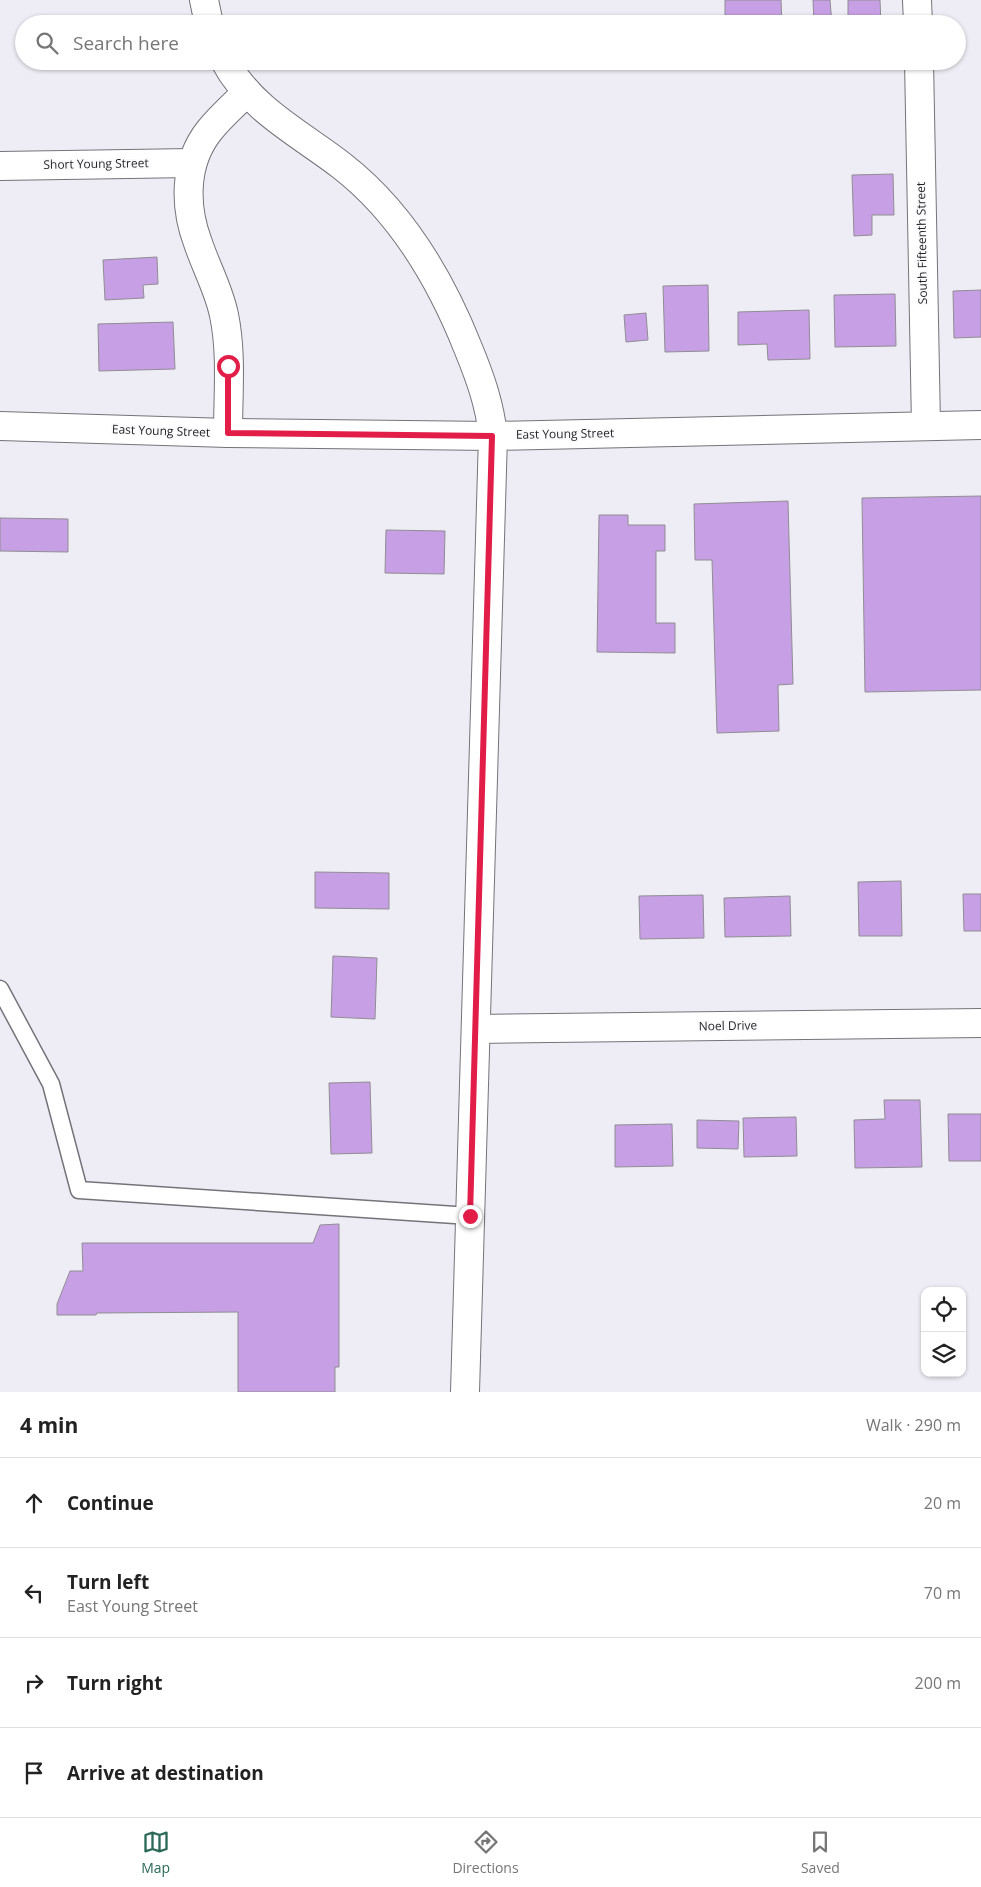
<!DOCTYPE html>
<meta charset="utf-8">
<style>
body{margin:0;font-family:"Open Sans",sans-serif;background:#f6f6f6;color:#222}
.controls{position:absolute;right:15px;bottom:15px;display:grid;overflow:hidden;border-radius:10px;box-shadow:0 1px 4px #0004}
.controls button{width:45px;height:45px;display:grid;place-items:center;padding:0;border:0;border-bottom:1px solid #e0e0e0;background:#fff;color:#222;font:25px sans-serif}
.stop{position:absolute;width:15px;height:15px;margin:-11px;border:4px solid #e11d48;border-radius:50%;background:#fff}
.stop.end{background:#e11d48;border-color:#fff;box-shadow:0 1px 5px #0008}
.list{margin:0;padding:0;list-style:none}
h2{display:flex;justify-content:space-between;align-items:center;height:65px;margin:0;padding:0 20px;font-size:21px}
h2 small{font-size:16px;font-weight:400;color:#767676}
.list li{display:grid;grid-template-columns:32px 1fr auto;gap:15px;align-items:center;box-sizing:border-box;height:90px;padding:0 20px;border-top:1px solid #e0e0e0}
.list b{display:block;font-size:19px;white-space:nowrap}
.list p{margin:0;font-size:16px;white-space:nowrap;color:#767676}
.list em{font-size:16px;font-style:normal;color:#767676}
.icon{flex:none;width:28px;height:28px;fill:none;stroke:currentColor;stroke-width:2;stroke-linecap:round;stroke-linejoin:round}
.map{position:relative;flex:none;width:981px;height:1392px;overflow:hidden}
.search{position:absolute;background:#fff;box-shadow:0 1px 4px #0004;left:15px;right:15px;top:15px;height:55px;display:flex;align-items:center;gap:12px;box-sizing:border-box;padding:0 18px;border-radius:28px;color:#767676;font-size:19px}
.sheet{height:425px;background:#fff}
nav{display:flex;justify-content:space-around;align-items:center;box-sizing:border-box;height:70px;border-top:1px solid #e0e0e0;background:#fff;font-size:14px;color:#767676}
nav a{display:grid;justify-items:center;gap:2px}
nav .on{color:#2a6957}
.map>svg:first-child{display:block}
</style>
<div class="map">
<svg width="981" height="1392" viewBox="0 0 981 1392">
<rect width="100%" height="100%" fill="#eeedf5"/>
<!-- building -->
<g fill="#c79fe5" stroke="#908d93">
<polygon points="725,0 781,0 782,24 725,23"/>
<polygon points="813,0 830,0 832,24 814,24"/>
<polygon points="848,0 880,0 881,24 848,24"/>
<polygon points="740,61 782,61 782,63 740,64"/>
<polygon points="893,174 894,215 872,215 872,235 854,236 852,175"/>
<polygon points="157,257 158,284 143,285 144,298 105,300 103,260"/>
<polygon points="708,285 709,351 665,352 663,286"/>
<polygon points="981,290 981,337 954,338 953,291"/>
<polygon points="895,294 896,346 835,347 834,295"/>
<polygon points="809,310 810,359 768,360 767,344 738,345 738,312"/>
<polygon points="646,313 648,340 626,342 624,315"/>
<polygon points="173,322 175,369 99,371 98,324"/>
<polygon points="981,496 981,690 865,692 862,498"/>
<polygon points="788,501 793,684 778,685 779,731 717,733 712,560 695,560 694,504"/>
<polygon points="599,515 628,515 628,525 665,525 665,551 656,551 656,623 675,623 675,653 597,652"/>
<polygon points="0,518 68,519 68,552 0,551"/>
<polygon points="386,530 445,531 444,574 385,573"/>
<polygon points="315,872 389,873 389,909 315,908"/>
<polygon points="901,881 902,936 859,936 858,882"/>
<polygon points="963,894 981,894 981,931 964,931"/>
<polygon points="703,895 704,938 640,939 639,896"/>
<polygon points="790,896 791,936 725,937 724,898"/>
<polygon points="333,956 377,958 375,1019 331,1017"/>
<polygon points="370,1082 372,1153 331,1154 329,1083"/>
<polygon points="884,1100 920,1100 922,1167 855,1168 854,1120 885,1119"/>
<polygon points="948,1114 981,1114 981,1161 949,1161"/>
<polygon points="796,1117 797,1156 744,1157 743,1118"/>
<polygon points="697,1120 739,1121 738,1149 697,1148"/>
<polygon points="672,1124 673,1166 615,1167 615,1125"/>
<polygon points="339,1224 339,1367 335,1367 335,1392 238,1392 238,1312 97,1313 96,1315 57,1315 57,1304 70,1271 83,1271 82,1243 313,1243 320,1225"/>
</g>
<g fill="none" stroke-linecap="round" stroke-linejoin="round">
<defs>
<polyline id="lane" points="0,989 51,1084 79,1190 470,1216"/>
<g id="street">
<polyline points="917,0 918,24"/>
<polyline points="919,61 926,425"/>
<polyline points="0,166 192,163"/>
<path d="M228 433C228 394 232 353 224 315 219 290 206 267 198 243 184 206 184 163 209 131 220 117 234 105 247 92"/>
<polyline points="476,1029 981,1023"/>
</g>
<g id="secondary">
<polyline points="204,0 209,24"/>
<path d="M225 61C251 110 301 134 342 166 401 212 441 280 468 348 480 377 490 405 493 436L465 1392"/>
<polyline points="0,426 228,433 493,436 981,425"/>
</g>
</defs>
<!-- lane casing -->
<use href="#lane" stroke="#74737a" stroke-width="19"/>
<!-- street casing -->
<use href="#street" stroke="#74737a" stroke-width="30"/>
<!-- secondary casing -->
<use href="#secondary" stroke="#74737a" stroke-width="30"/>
<!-- lane -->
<use href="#lane" stroke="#fff" stroke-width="16"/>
<!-- street -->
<use href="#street" stroke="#fff" stroke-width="28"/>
<!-- secondary -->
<use href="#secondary" stroke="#fff" stroke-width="28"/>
</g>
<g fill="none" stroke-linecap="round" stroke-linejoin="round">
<!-- route -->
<polyline stroke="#e11d48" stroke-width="6" points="228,366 228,433 492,436 470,1216"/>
</g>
<g text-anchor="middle" stroke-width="4" stroke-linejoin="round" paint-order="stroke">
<!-- street labels -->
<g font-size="12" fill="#201f22" stroke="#fbfbfe">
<text transform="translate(96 164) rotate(-1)" y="4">Short Young Street</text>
<text transform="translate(922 243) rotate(-91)" y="4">South Fifteenth Street</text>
<text transform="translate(161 431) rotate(2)" y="4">East Young Street</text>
<text transform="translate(565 434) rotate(-1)" y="4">East Young Street</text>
<text transform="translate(728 1026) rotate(-1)" y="4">Noel Drive</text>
</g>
</g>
</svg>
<div class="controls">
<button><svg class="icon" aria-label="locate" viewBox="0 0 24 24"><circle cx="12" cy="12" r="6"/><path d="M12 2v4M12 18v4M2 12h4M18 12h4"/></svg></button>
<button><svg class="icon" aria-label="layers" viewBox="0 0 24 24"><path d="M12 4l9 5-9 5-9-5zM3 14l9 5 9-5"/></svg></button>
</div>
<div class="stop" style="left:228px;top:366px"></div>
<div class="stop end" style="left:470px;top:1216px"></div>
<div class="search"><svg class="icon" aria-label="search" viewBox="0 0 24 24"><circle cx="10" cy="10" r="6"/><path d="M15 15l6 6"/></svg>Search here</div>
</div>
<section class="sheet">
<h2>4 min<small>Walk · 290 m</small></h2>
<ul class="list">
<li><svg class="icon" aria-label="ahead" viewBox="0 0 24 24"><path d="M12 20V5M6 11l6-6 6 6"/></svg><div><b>Continue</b></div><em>20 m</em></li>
<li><svg class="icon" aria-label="left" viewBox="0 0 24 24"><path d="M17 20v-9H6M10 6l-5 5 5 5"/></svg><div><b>Turn left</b><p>East Young Street</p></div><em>70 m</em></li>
<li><svg class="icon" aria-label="right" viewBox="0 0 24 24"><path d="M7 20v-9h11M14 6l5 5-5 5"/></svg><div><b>Turn right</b></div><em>200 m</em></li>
<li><svg class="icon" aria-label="arrive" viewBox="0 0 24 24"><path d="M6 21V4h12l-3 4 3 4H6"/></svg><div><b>Arrive at destination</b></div></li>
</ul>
</section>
<nav>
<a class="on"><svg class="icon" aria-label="map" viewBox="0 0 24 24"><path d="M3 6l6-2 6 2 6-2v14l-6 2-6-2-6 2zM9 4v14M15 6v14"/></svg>Map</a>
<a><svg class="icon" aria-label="directions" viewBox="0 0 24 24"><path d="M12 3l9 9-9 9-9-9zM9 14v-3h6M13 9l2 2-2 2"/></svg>Directions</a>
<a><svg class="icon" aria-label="saved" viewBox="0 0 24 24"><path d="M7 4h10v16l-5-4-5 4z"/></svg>Saved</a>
</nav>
